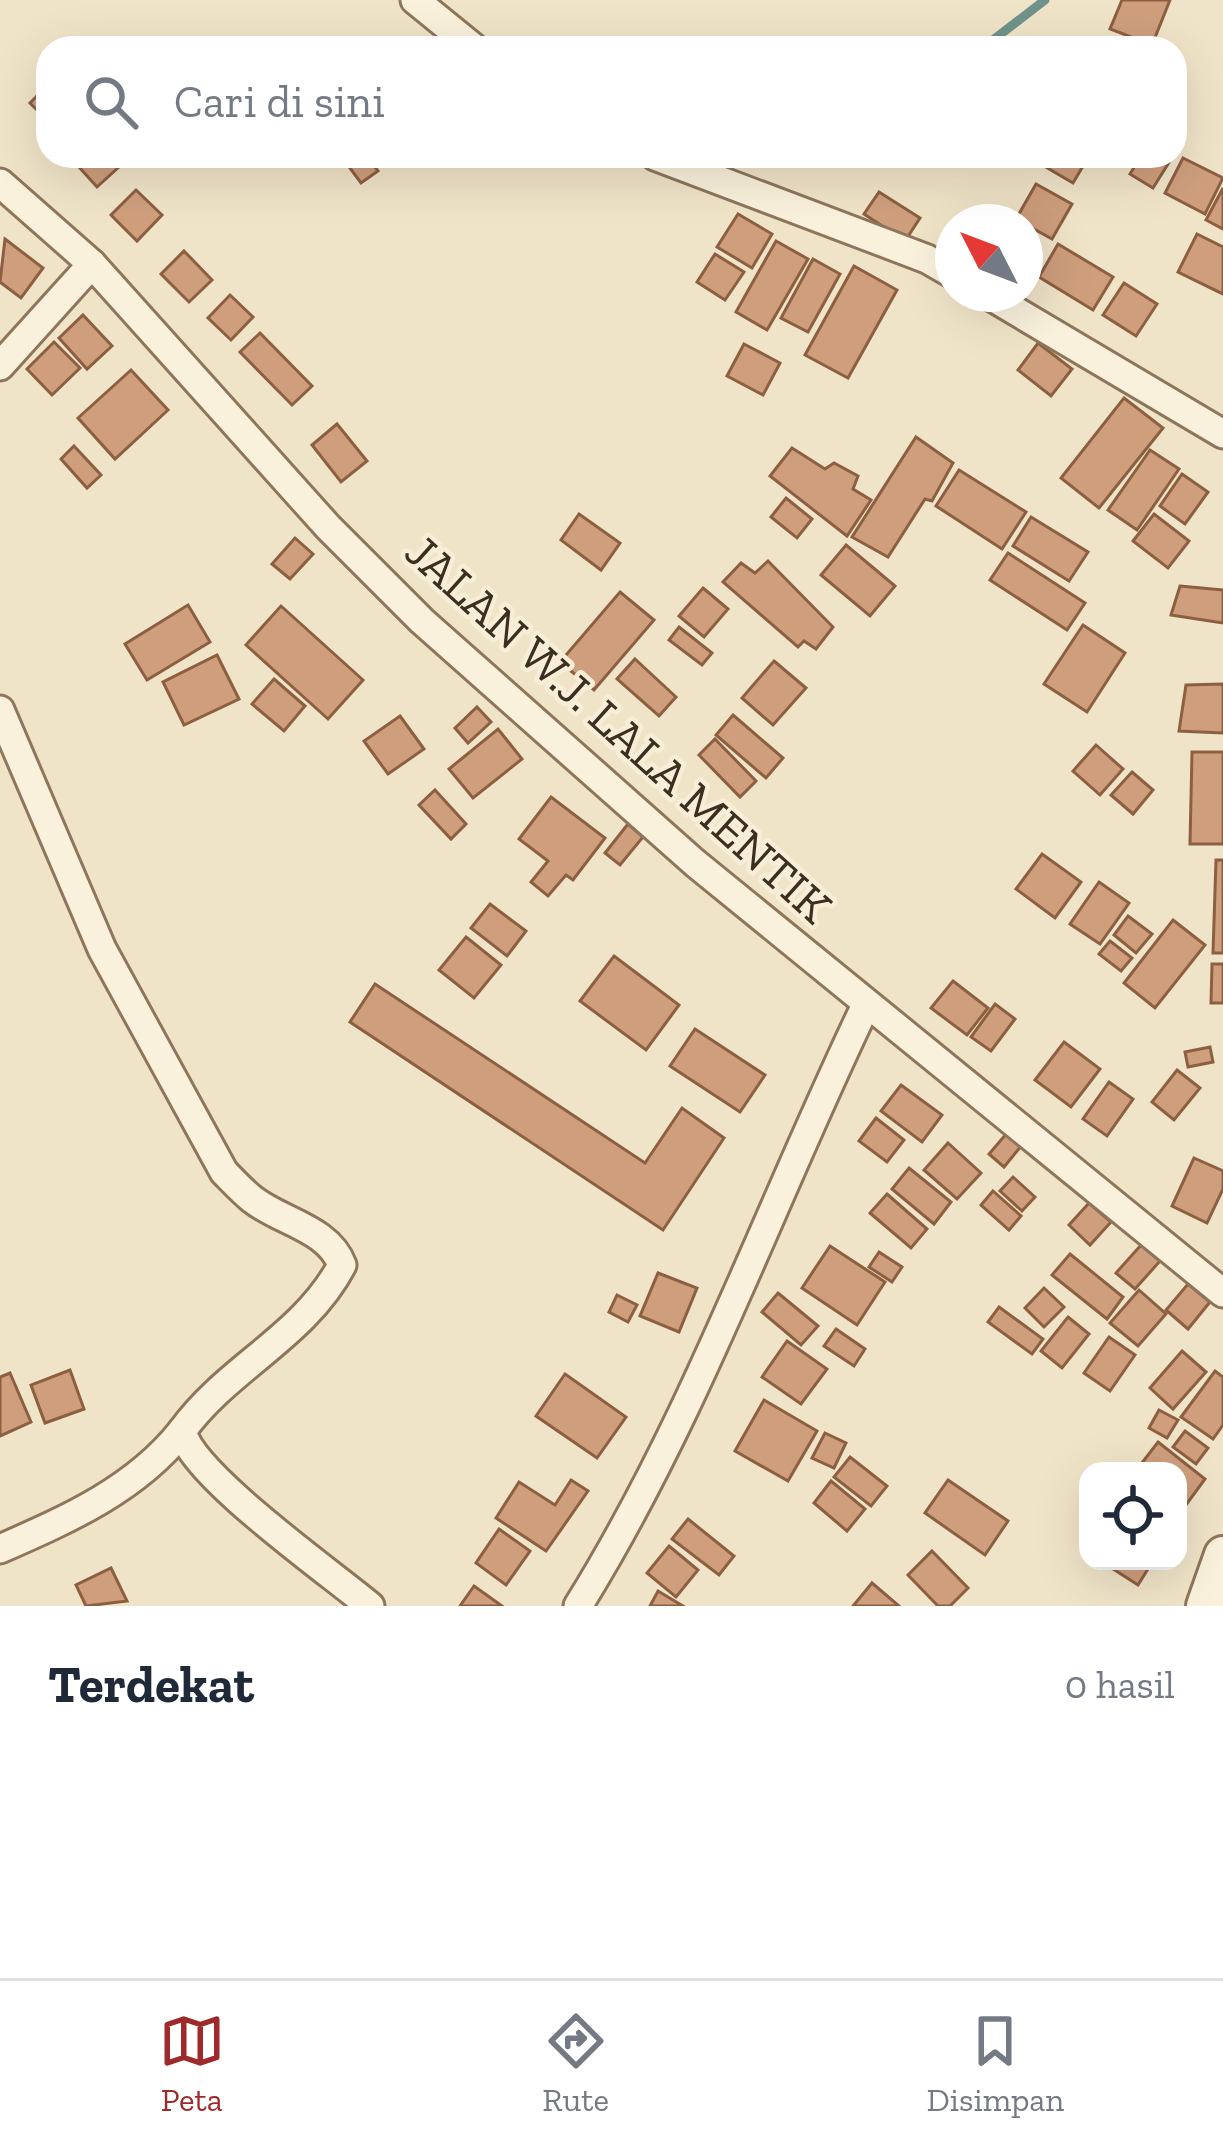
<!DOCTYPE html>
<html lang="id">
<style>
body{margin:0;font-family:"Zilla Slab",serif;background:#f2f2f3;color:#1f2937}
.controls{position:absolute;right:36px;bottom:36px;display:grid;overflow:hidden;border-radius:24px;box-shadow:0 12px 48px #0002}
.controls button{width:108px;height:108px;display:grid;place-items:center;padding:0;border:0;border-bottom:3px solid #e0e1e3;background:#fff;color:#1f2937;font:60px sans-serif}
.compass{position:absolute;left:935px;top:204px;width:108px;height:108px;border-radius:50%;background:#fff;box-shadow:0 12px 48px #0002;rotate:312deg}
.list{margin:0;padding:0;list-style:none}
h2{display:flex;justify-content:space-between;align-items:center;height:156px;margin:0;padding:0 48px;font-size:51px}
h2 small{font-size:39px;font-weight:400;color:#747a83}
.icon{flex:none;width:66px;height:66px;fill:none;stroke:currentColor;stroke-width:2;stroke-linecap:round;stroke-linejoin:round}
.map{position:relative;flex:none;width:1223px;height:1606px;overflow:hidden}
.search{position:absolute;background:#fff;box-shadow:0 12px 48px #0002;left:36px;right:36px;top:36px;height:132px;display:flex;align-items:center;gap:30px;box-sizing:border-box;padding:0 42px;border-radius:36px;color:#747a83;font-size:45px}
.sheet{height:372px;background:#fff}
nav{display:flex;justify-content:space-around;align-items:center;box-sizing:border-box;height:168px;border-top:3px solid #e0e1e3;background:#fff;font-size:33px;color:#747a83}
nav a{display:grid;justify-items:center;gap:6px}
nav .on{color:#9e2a2b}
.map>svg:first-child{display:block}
</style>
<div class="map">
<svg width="1223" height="1606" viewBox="0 0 1223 1606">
<rect width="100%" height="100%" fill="#f0e4c8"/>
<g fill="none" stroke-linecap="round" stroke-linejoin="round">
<!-- stream -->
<polyline stroke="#6f938a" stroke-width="9" points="993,40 1045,0"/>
</g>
<!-- building -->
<g fill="#cf9f7d" stroke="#8d5f41" stroke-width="3">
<polygon points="1122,0 1170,0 1152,45 1110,29"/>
<polygon points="48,85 48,121 30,103"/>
<polygon points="69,156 131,156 97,187"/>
<polygon points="341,156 367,156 378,171 361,183"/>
<polygon points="1027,156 1089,156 1073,183"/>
<polygon points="1141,156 1173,156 1153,188 1130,174"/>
<polygon points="1183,158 1223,178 1205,214 1165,193"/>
<polygon points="1036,184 1072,204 1052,239 1016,219"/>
<polygon points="1223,188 1223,229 1206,220"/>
<polygon points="136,190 162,215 137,241 111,215"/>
<polygon points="879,192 920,218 905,241 864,214"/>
<polygon points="738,214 772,234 752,268 717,247"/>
<polygon points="1197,234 1223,247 1223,294 1178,272"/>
<polygon points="5,239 43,268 21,298 0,282"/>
<polygon points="776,241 808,259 767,330 736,312"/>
<polygon points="1058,244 1113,277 1093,310 1039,277"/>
<polygon points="184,251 212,280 189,302 161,274"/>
<polygon points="715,254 744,272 725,300 697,282"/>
<polygon points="813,259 840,274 808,332 781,318"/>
<polygon points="854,266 897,290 848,378 805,355"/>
<polygon points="1124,283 1157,304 1136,336 1103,315"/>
<polygon points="230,295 253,317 231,340 208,318"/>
<polygon points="83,315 112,346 87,369 59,338"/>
<polygon points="260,333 312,386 292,405 240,352"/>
<polygon points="54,342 80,368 52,395 27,369"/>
<polygon points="1038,343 1072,369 1051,396 1018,370"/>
<polygon points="744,344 780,363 763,395 727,376"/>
<polygon points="131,370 168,410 115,459 78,418"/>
<polygon points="1124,398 1163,428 1099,508 1061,478"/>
<polygon points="337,424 367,461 341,482 312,445"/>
<polygon points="916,437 953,463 932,501 925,499 888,557 852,537"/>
<polygon points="74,446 101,475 87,488 61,459"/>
<polygon points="792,448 825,469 834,463 858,476 853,489 871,500 847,536 770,476"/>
<polygon points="1150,450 1179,469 1137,530 1108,510"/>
<polygon points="959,470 1026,512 1002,549 936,506"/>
<polygon points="1182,474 1208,492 1185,524 1160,506"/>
<polygon points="786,498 812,519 797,538 771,517"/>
<polygon points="579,514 620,543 601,570 561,540"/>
<polygon points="1154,514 1189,541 1168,568 1133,541"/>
<polygon points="1031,517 1088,552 1069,581 1013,546"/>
<polygon points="295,538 313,554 290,579 272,564"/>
<polygon points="846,545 895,586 870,616 821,575"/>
<polygon points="1008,553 1085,603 1067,630 990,580"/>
<polygon points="768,561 833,627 816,649 804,641 798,647 723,582 741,563 755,573"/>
<polygon points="1180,586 1223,590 1223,623 1171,615"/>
<polygon points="703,588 728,609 704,637 679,616"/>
<polygon points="620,592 654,620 594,690 560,662"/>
<polygon points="188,605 210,642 147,680 125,644"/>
<polygon points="281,606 363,680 328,719 246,645"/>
<polygon points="1083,625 1125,653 1087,712 1044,684"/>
<polygon points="679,627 712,653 702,665 669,640"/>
<polygon points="217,655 239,699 184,725 163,682"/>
<polygon points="635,659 676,697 659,716 617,679"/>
<polygon points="774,661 806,688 773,725 742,698"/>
<polygon points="274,679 305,706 284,731 252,704"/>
<polygon points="1223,684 1223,733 1179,731 1186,685"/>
<polygon points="477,707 491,722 468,743 455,728"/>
<polygon points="733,715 783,758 766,778 716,735"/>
<polygon points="400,716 424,749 388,774 364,741"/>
<polygon points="498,729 522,759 473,798 449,769"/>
<polygon points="715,739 756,781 740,797 699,755"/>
<polygon points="1096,745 1123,769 1100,795 1073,771"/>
<polygon points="1192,752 1223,752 1223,844 1190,844"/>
<polygon points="1132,772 1153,790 1133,814 1111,795"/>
<polygon points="435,790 466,824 451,839 419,805"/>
<polygon points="551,797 605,838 573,880 566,875 548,896 531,882 548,861 519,839"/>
<polygon points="628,824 643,837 620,865 605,853"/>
<polygon points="1042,854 1081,882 1055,918 1016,889"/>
<polygon points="1216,860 1223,860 1223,953 1213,953"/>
<polygon points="1099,882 1129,903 1100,944 1070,924"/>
<polygon points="490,904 526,931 507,956 471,928"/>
<polygon points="1128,916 1152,934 1136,953 1114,935"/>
<polygon points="1173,920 1205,945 1155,1008 1124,983"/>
<polygon points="466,937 501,965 474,998 439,970"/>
<polygon points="1110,941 1132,958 1121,971 1099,954"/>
<polygon points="614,956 679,1005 646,1050 580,1001"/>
<polygon points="1212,964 1223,964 1223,1003 1211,1003"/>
<polygon points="953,981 988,1008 967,1035 931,1008"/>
<polygon points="375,984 645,1163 682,1108 724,1138 663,1230 350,1022"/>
<polygon points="995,1004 1015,1019 991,1051 971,1037"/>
<polygon points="695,1029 765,1075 740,1112 670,1066"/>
<polygon points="1064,1042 1100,1069 1071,1107 1035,1080"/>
<polygon points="1210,1047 1213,1062 1188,1067 1185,1052"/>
<polygon points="1177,1070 1200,1088 1174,1120 1152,1102"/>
<polygon points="1109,1082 1133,1099 1107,1136 1083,1119"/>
<polygon points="901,1085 942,1115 922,1142 881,1111"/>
<polygon points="876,1118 904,1140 887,1162 859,1141"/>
<polygon points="1007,1133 1022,1145 1004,1167 989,1154"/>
<polygon points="948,1143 981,1173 957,1199 924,1170"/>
<polygon points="1194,1158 1223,1171 1223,1189 1207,1223 1172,1206"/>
<polygon points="909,1168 951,1202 934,1224 892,1189"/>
<polygon points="1013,1177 1035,1197 1022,1211 1000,1191"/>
<polygon points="993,1191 1021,1216 1009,1230 981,1205"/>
<polygon points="887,1194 927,1229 911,1248 870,1213"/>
<polygon points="1089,1203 1111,1222 1090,1245 1069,1225"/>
<polygon points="1141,1245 1160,1261 1135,1289 1116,1273"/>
<polygon points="830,1246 885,1282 857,1325 802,1288"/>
<polygon points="879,1252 902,1267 892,1282 869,1267"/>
<polygon points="1070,1254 1123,1297 1107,1319 1052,1275"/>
<polygon points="658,1273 697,1288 679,1332 640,1316"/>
<polygon points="1188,1284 1210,1302 1188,1329 1166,1310"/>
<polygon points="1044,1288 1064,1307 1044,1327 1025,1308"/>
<polygon points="1139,1290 1166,1314 1138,1346 1110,1323"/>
<polygon points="778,1293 818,1326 801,1345 762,1312"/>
<polygon points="617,1295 637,1305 628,1322 609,1312"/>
<polygon points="999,1307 1043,1339 1032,1354 988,1322"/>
<polygon points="1068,1317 1089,1334 1062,1368 1041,1351"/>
<polygon points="836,1329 865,1349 854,1366 824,1346"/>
<polygon points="1109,1337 1135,1355 1110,1391 1084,1373"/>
<polygon points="787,1341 827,1369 801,1404 762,1377"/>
<polygon points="1182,1351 1206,1372 1173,1409 1150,1388"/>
<polygon points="70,1370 84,1409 45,1423 31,1385"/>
<polygon points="1215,1371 1223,1377 1223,1425 1213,1439 1181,1417"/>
<polygon points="10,1373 31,1422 0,1436 0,1377"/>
<polygon points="565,1374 626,1417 597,1458 536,1416"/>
<polygon points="764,1400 817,1431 788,1481 735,1451"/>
<polygon points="1159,1410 1178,1420 1167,1438 1149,1428"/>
<polygon points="1185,1431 1208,1448 1196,1464 1173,1447"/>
<polygon points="825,1433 846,1443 834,1468 812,1458"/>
<polygon points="1158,1442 1205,1479 1186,1505 1178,1499 1178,1471 1138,1468"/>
<polygon points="850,1457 887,1486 871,1506 834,1477"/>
<polygon points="571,1480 588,1491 546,1551 496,1518 519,1482 555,1505"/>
<polygon points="948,1480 1008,1521 985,1555 925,1513"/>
<polygon points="831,1481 865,1509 847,1531 814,1503"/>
<polygon points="688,1519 734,1556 719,1575 672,1539"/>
<polygon points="499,1529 530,1551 506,1585 476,1563"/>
<polygon points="669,1546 698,1570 676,1597 647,1573"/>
<polygon points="932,1551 968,1588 950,1606 938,1606 908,1575"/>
<polygon points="1110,1561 1146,1561 1151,1564 1138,1585 1107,1565"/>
<polygon points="111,1568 127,1601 86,1606 76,1585"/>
<polygon points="872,1583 899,1606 853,1606"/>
<polygon points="474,1586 502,1606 460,1606"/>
<polygon points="658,1591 683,1606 650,1606"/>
</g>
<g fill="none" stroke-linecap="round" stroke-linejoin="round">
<defs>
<g id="minor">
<polyline points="415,0 474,48"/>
<polyline points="655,156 927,259 953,274"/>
<polyline points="0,183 92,264 328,527 422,621 695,863 1223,1293"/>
<polyline points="987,294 1223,434"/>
<polyline points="0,366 92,264"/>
<path d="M0 710 102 949 224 1172C233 1181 242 1191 252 1199 281 1222 328 1228 342 1265 304 1337 228 1367 182 1431 192 1475 328 1571 370 1606"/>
<path d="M0 1549C68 1519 135 1490 182 1431"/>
<path d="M578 1606C695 1418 770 1204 866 1005"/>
</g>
<polyline id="tertiary" points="1205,1606 1223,1555"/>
</defs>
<!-- minor casing -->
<use href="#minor" stroke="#8d765c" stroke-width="33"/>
<!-- tertiary casing -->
<use href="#tertiary" stroke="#8d765c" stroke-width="42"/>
<!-- minor -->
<use href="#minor" stroke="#faf1dc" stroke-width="27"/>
<!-- tertiary -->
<use href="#tertiary" stroke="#faf1dc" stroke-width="36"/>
</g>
<g text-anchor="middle" stroke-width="9" stroke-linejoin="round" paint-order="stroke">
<!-- street labels -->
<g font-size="48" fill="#3d2e20" stroke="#f7eed8">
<text transform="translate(619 728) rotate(42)" y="17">JALAN W.J. LALA MENTIK</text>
</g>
</g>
</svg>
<div class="controls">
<button><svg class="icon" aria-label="locate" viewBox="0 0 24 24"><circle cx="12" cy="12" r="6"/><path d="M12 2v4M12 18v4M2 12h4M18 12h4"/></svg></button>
</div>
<svg class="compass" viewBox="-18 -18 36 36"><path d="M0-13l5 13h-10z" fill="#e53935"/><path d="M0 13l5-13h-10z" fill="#747a83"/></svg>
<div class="search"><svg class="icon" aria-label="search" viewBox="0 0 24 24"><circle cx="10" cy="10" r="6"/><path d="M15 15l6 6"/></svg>Cari di sini</div>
</div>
<section class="sheet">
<h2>Terdekat<small>0 hasil</small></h2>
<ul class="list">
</ul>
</section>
<nav>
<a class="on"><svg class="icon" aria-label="map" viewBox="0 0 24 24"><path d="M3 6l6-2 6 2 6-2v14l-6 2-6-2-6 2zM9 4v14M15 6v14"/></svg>Peta</a>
<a><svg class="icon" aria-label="directions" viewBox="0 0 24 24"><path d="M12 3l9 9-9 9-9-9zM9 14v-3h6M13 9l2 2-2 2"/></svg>Rute</a>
<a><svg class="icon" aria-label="saved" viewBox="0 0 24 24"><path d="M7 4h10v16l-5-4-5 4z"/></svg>Disimpan</a>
</nav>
